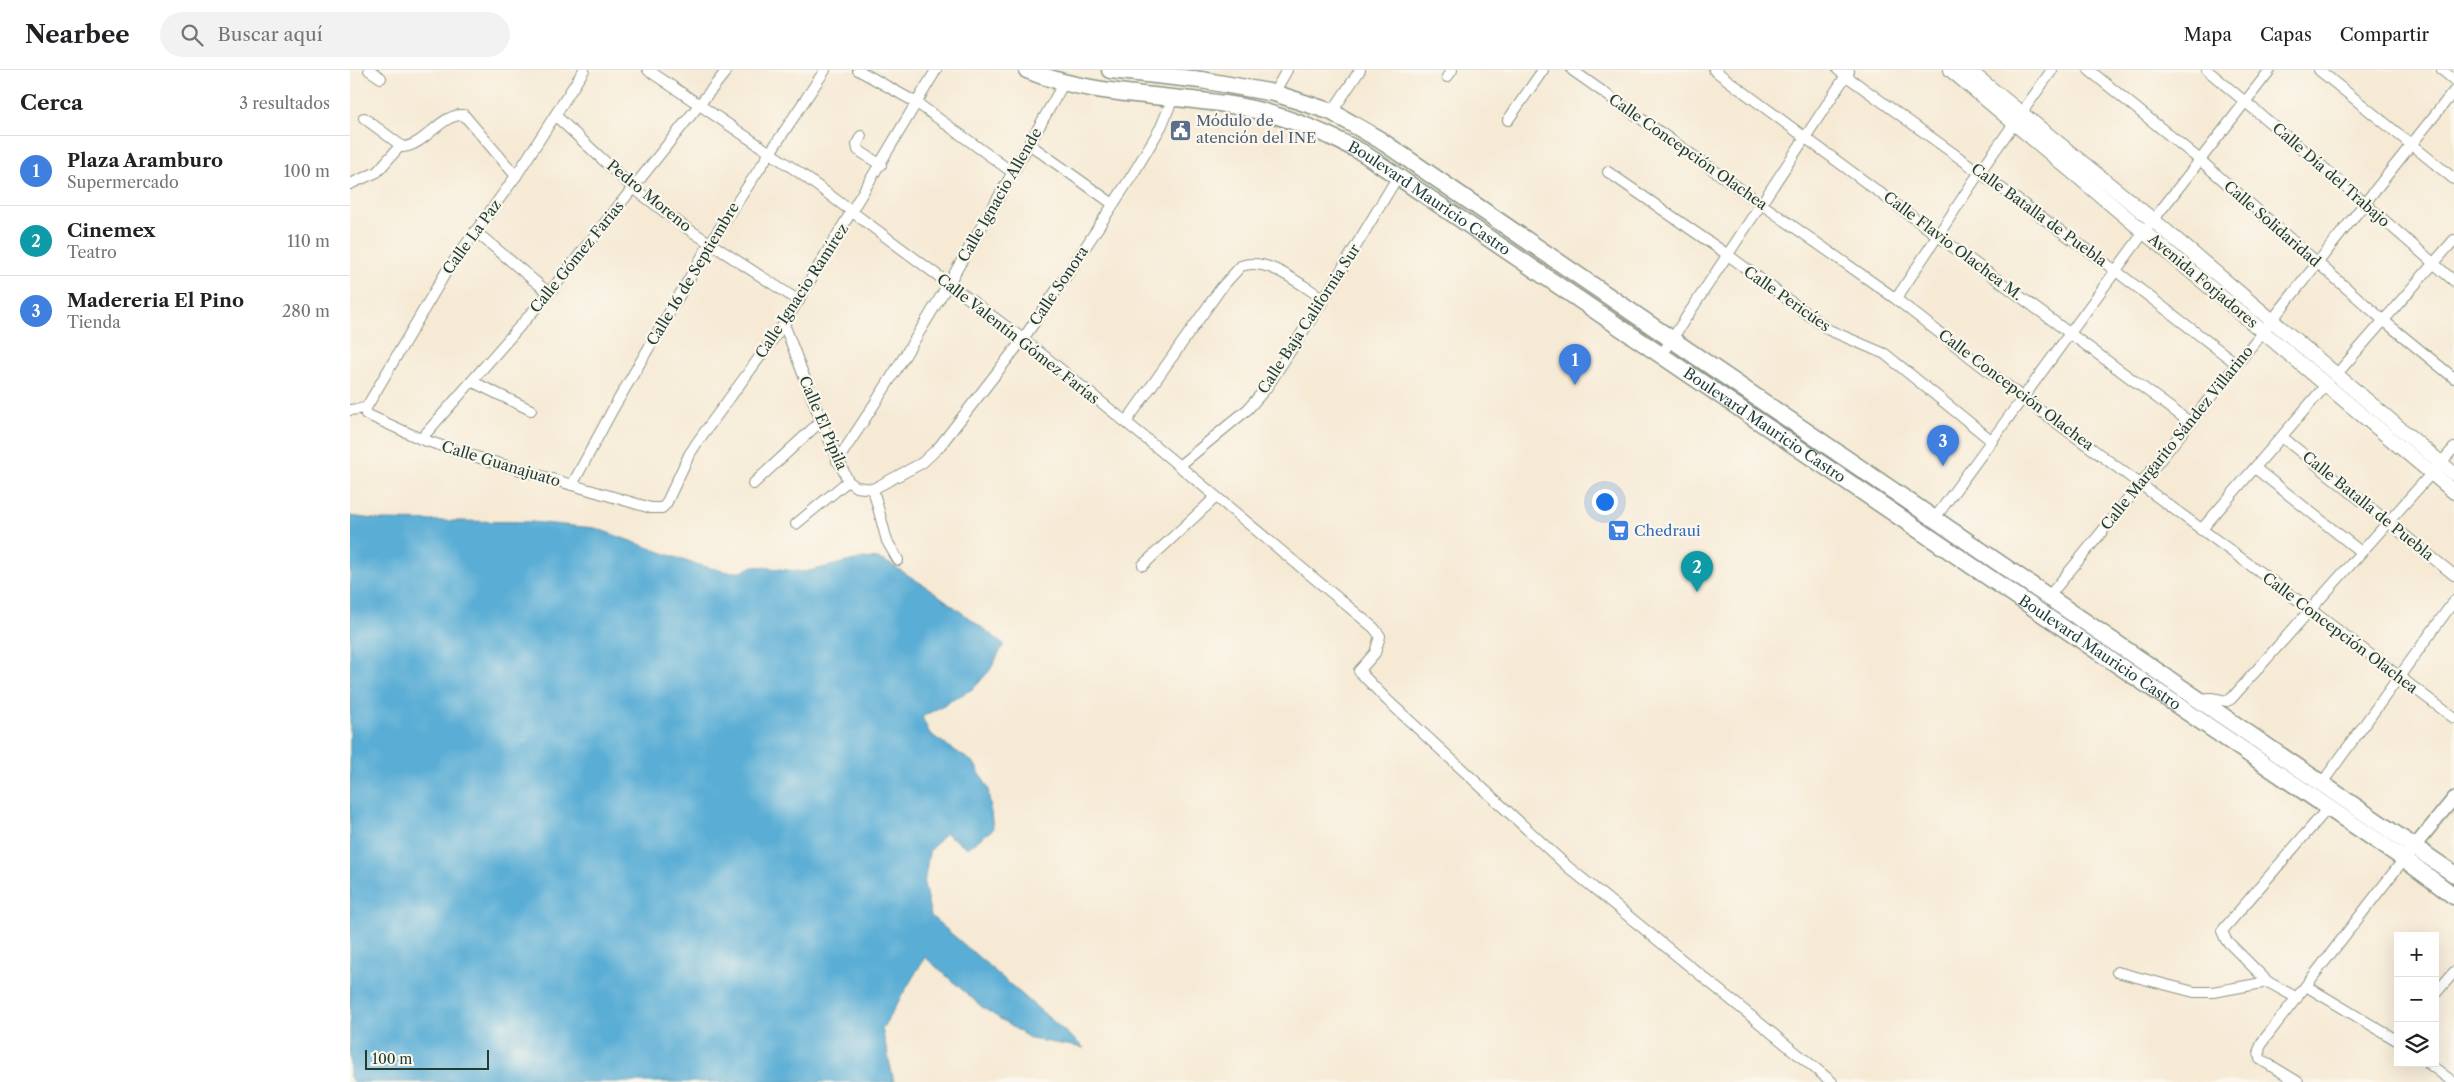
<!DOCTYPE html>
<html lang="es">
<meta charset="utf-8">
<style>
body{margin:0;font-family:"Libre Caslon Text",serif;background:#f2f2f2;color:#202124}
.controls{position:absolute;right:15px;bottom:15px;display:grid;overflow:hidden;border-radius:0px;box-shadow:0 5px 20px #0002}
.controls button{width:45px;height:45px;display:grid;place-items:center;padding:0;border:0;border-bottom:1px solid #e0e0e0;background:#fff;color:#202124;font:25px sans-serif}
.scale{position:absolute;left:15px;bottom:12px;width:124px;box-sizing:border-box;padding-left:5px;border:2px solid #1f3d34;border-top:0;font-size:14px;line-height:18px;white-space:nowrap;color:#1f3d34;-webkit-text-stroke:4px #fbf7ec;paint-order:stroke}
.you{position:absolute;left:1254px;top:431px;width:18px;height:18px;margin:-12px;border:4px solid #fff;border-radius:50%;background:#1a73e8;box-shadow:0 0 0 8px #1a73e833}
.badge{display:grid;place-items:center;width:32px;height:32px;border-radius:50%;background:#111827;color:#fff;font-size:16px;font-weight:700}
.pin{position:absolute;translate:-50% -41px;filter:drop-shadow(0 1px 2px #0008)}
.pin::after{content:'';position:absolute;top:26px;width:18px;height:15px;background:inherit;clip-path:polygon(0 0,100% 0,50% 100%)}
.list{margin:0;padding:0;list-style:none}
h2{display:flex;justify-content:space-between;align-items:center;height:65px;margin:0;padding:0 20px;font-size:21px}
h2 small{font-size:16px;font-weight:400;color:#757577}
.list li{display:grid;grid-template-columns:32px 1fr auto;gap:15px;align-items:center;box-sizing:border-box;height:70px;padding:0 20px;border-top:1px solid #e0e0e0}
.list b{display:block;font-size:19px;white-space:nowrap}
.list p{margin:0;font-size:16px;white-space:nowrap;color:#757577}
.list em{font-size:16px;font-style:normal;color:#757577}
.icon{flex:none;width:28px;height:28px;fill:none;stroke:currentColor;stroke-width:2;stroke-linecap:round;stroke-linejoin:round}
.map{position:relative;flex:none;width:2104px;height:1012px;overflow:hidden}
header{display:flex;align-items:center;gap:30px;box-sizing:border-box;height:70px;padding:0 25px;background:#fff;border-bottom:1px solid #e0e0e0}
header strong{font-size:24px}
nav{display:flex;gap:28px;margin-inline-start:auto;font-size:18px}
.search{width:350px;height:45px;background:#f2f2f2;display:flex;align-items:center;gap:12px;box-sizing:border-box;padding:0 18px;border-radius:28px;color:#757577;font-size:19px}
main{display:flex}
aside{flex:1;background:#fff}
.map>svg:first-child{display:block}
</style>
<header>
<strong>Nearbee</strong>
<div class="search"><svg class="icon" aria-label="search" viewBox="0 0 24 24"><circle cx="10" cy="10" r="6"/><path d="M15 15l6 6"/></svg>Buscar aquí</div>
<nav><a>Mapa</a><a>Capas</a><a>Compartir</a></nav>
</header>
<main>
<aside>
<h2>Cerca<small>3 resultados</small></h2>
<ul class="list">
<li><span class="badge" style="background:#3f7fe0">1</span><div><b>Plaza Aramburo</b><p>Supermercado</p></div><em>100 m</em></li>
<li><span class="badge" style="background:#0f9aa8">2</span><div><b>Cinemex</b><p>Teatro</p></div><em>110 m</em></li>
<li><span class="badge" style="background:#3f7fe0">3</span><div><b>Madereria El Pino</b><p>Tienda</p></div><em>280 m</em></li>
</ul>
</aside>
<div class="map">
<svg width="2104" height="1012" viewBox="0 0 2104 1012">
<rect width="100%" height="100%" fill="#fbf7ec"/>
<filter id="ink" filterUnits="userSpaceOnUse"><feTurbulence type="fractalNoise" baseFrequency=".02" numOctaves="2"/><feDisplacementMap in="SourceGraphic" scale="10" xChannelSelector="R" yChannelSelector="G"/><feConvolveMatrix kernelMatrix="1 2 1 2 8 2 1 2 1" color-interpolation-filters="sRGB"/></filter>
<filter id="wash" filterUnits="userSpaceOnUse"><feTurbulence type="fractalNoise" baseFrequency=".0096" numOctaves="4" result="noise"/><feDisplacementMap in="SourceGraphic" scale="20" xChannelSelector="R" yChannelSelector="G"/><feGaussianBlur stdDeviation="1.12" result="paint"/><feColorMatrix in="noise" values="0 0 0 0 0 0 0 0 0 0 0 0 0 0 0 0 0 1.4 0 .05"/><feComposite in="paint" operator="in"/></filter>
<g filter="url(#wash)">
<rect width="100%" height="100%" fill="#f6ead5"/>
<!-- water -->
<polygon fill="#5aadd5" stroke="#3c7584" points="0,446 31,450 182,452 245,458 341,493 377,502 392,502 403,496 455,502 513,488 529,489 542,495 580,519 654,574 640,600 624,618 572,647 580,664 624,693 638,718 643,759 618,778 595,763 579,782 574,814 581,846 734,978 681,969 632,937 575,887 532,959 544,1012 3,1012 0,1007"/>
</g>
<g filter="url(#ink)">
<g fill="none" stroke-linecap="round" stroke-linejoin="round">
<defs>
<g id="minor">
<polyline points="19,0 31,8"/>
<polyline points="298,0 450,103 673,269 804,375 1024,558 1030,566 1025,583 1009,601 1037,630 1218,797 1482,1012"/>
<polyline points="508,0 567,33 662,102"/>
<polyline points="1222,0 1546,229 1673,328 1960,539 2104,648"/>
<polyline points="1364,0 1841,353"/>
<polyline points="1488,0 1766,201 1887,294"/>
<polyline points="1739,0 1850,90 2033,250 2104,308"/>
<polyline points="1857,0 1972,96 2104,211"/>
<polyline points="1969,0 2104,109"/>
<polyline points="2092,0 2104,10"/>
<polyline points="1097,7 1102,0"/>
<polyline points="924,23 937,0"/>
<polyline points="982,42 1010,0"/>
<polyline points="206,46 282,117 332,155 449,231"/>
<path d="M14 48 53 77C76 75 91 43 114 45L166 106"/>
<polyline points="1158,50 1193,0"/>
<polyline points="511,66 507,74 508,80 531,95"/>
<polyline points="679,74 763,134"/>
<polyline points="1258,102 1378,185 1479,260 1535,284 1642,371"/>
<polyline points="0,114 27,102 50,76"/>
<polyline points="125,161 199,223"/>
<polyline points="1546,229 1629,103 1702,0"/>
<polyline points="434,254 471,351 498,411 506,417 523,419 572,393 589,377 673,269 721,199 783,104 811,57 823,28"/>
<polyline points="1312,284 1499,1"/>
<polyline points="1986,305 2104,170"/>
<polyline points="123,312 181,340"/>
<polyline points="16,338 96,202 166,106 234,0"/>
<polyline points="0,340 16,338 16,344 71,369 113,383 301,438 312,438 316,434 339,385 348,371 434,254 586,0"/>
<path d="M776 352 871 218 891 196C918 186 952 216 974 229"/>
<polyline points="1932,367 2104,505"/>
<polyline points="71,369 199,223 377,0"/>
<path d="M487 391C570 268 642 139 715 11"/>
<polyline points="829,396 898,339 917,317 974,229 1048,106"/>
<polyline points="1905,398 2011,482"/>
<polyline points="403,414 471,351"/>
<polyline points="222,415 263,339 360,173 475,0"/>
<polyline points="523,419 537,471 548,490"/>
<polyline points="1585,448 1794,162 1920,0"/>
<polyline points="446,454 498,411"/>
<polyline points="1851,460 1976,315"/>
<polyline points="793,495 866,427"/>
<path d="M1699 526C1837 360 1969 190 2104 21"/>
<polyline points="1849,629 1861,628 1877,631 1881,629 2104,378"/>
<polyline points="1972,713 2104,531"/>
<polyline points="1767,902 1844,922 1863,922 1918,912 1947,928"/>
<polyline points="1918,912 1876,870 1872,861 1978,738"/>
<polyline points="1956,916 2048,971"/>
<polyline points="2085,924 2104,902"/>
<polyline points="2078,993 2103,1012"/>
<polyline points="1948,1012 1910,989 1909,980 1913,971 2054,789"/>
</g>
<polyline id="tertiary" points="2059,783 2104,728"/>
<g id="secondary">
<polyline points="1601,0 2104,422"/>
<polyline points="1618,0 1804,151 2104,404"/>
</g>
<g id="primary">
<path id="s1" d="M677 0C739 26 810 24 875 34 925 41 969 59 1013 83L2054 789 2104 826"/>
<polyline points="760,0 851,10 924,23 982,42 1030,70 2104,804"/>
</g>
</defs>
<!-- minor casing -->
<use href="#minor" stroke="#8a9484" stroke-width="12"/>
<!-- tertiary casing -->
<use href="#tertiary" stroke="#8a9484" stroke-width="15"/>
<!-- secondary casing -->
<use href="#secondary" stroke="#8a9484" stroke-width="16"/>
<!-- primary casing -->
<use href="#primary" stroke="#8a9484" stroke-width="19"/>
<!-- minor -->
<use href="#minor" stroke="#fff" stroke-width="10"/>
<!-- tertiary -->
<use href="#tertiary" stroke="#fff" stroke-width="12"/>
<!-- secondary -->
<use href="#secondary" stroke="#fff" stroke-width="14"/>
<!-- primary -->
<use href="#primary" stroke="#fff" stroke-width="16"/>
</g>
</g>
<!-- icons -->
<defs>
<symbol id="civic-square" viewBox="-11 -11 22 22"><rect x="-9" y="-9" width="18" height="18" rx="4" fill="#5c6f8a" stroke="#fbf7ec"/><path d="M-.6-6.5H3V-4.5H.6V-3L4-1V1h2V6H-6V1h2V-1L-.6-3ZM-1.2 2.5V6h2.4V2.5Z" fill="#fff"/></symbol>
<symbol id="supermarket-square" viewBox="-11 -11 22 22"><rect x="-9" y="-9" width="18" height="18" rx="4" fill="#3f7fe0" stroke="#fbf7ec"/><path d="M-6-5.5h2.5l.6 2H6L4.5 2H-2.5L-4.4-4H-6ZM-1.5 3.2a1.3 1.3 0 1 0 .1 0ZM3 3.2a1.3 1.3 0 1 0 .1 0Z" fill="#fff"/></symbol>
</defs>
<g fill-rule="evenodd">
<use href="#civic-square" x="818" y="48" width="25" height="25"/>
<use href="#supermarket-square" x="1256" y="448" width="25" height="25"/>
</g>
<g text-anchor="middle" stroke-width="4.5" stroke-linejoin="round" paint-order="stroke">
<!-- service labels -->
<g font-size="15" fill="#4e5e75" stroke="#fbf7ec" text-anchor="start">
<text x="846" y="56">Módulo de<tspan x="846" dy="17">atención del INE</tspan></text>
</g>
<!-- street labels -->
<g font-size="15" fill="#1f3d34" stroke="#fbf7ec">
<text transform="translate(1338 82) rotate(35)" y="5">Calle Concepción Olachea</text>
<text transform="translate(1981 105) rotate(41)" y="5">Calle Día del Trabajo</text>
<text transform="translate(650 125) rotate(-60)" y="5">Calle Ignacio Allende</text>
<text transform="translate(299 126) rotate(39)" y="5">Pedro Moreno</text>
<text dy="5" stroke="none"><textPath href="#s1" startOffset="429">Boulevard Mauricio Castro</textPath></text>
<text transform="translate(1689 145) rotate(36)" y="5">Calle Batalla de Puebla</text>
<text transform="translate(1922 154) rotate(41)" y="5">Calle Solidaridad</text>
<text transform="translate(122 167) rotate(-54)" y="5">Calle La Paz</text>
<text transform="translate(1603 176) rotate(37)" y="5">Calle Flavio Olachea M.</text>
<text transform="translate(227 187) rotate(-51)" y="5">Calle Gómez Farias</text>
<text transform="translate(343 204) rotate(-59)" y="5">Calle 16 de Septiembre</text>
<text transform="translate(1853 211) rotate(40)" y="5">Avenida Forjadores</text>
<text transform="translate(709 216) rotate(-56)" y="5">Calle Sonora</text>
<text transform="translate(452 221) rotate(-57)" y="5">Calle Ignacio Ramírez</text>
<text transform="translate(1437 229) rotate(35)" y="5">Calle Pericúes</text>
<text transform="translate(959 249) rotate(-57)" y="5">Calle Baja California Sur</text>
<text transform="translate(668 269) rotate(38)" y="5">Calle Valentín Gómez Farías</text>
<text transform="translate(1666 320) rotate(37)" y="5">Calle Concepción Olachea</text>
<text transform="translate(473 353) rotate(67)" y="5">Calle El Pípila</text>
<text dy="5" stroke="none"><textPath href="#s1" startOffset="834">Boulevard Mauricio Castro</textPath></text>
<text transform="translate(1827 368) rotate(-51)" y="5">Calle Margarito Sández Villarino</text>
<text transform="translate(151 394) rotate(17)" y="5">Calle Guanajuato</text>
<text transform="translate(2018 436) rotate(39)" y="5">Calle Batalla de Puebla</text>
<text transform="translate(1990 563) rotate(37)" y="5">Calle Concepción Olachea</text>
<text dy="5" stroke="none"><textPath href="#s1" startOffset="1239">Boulevard Mauricio Castro</textPath></text>
</g>
<!-- shop labels -->
<g font-size="15" fill="#366cbe" stroke="#fbf7ec" text-anchor="start">
<text x="1284" y="466">Chedraui</text>
</g>
</g>
</svg>
<div class="controls">
<button>+</button>
<button>−</button>
<button><svg class="icon" aria-label="layers" viewBox="0 0 24 24"><path d="M12 4l9 5-9 5-9-5zM3 14l9 5 9-5"/></svg></button>
</div>
<div class="scale">100 m</div>
<div class="you"></div>
<div class="pin badge" style="left:1225px;top:315px;background:#3f7fe0">1</div>
<div class="pin badge" style="left:1347px;top:522px;background:#0f9aa8">2</div>
<div class="pin badge" style="left:1593px;top:396px;background:#3f7fe0">3</div>
</div>
</main>
